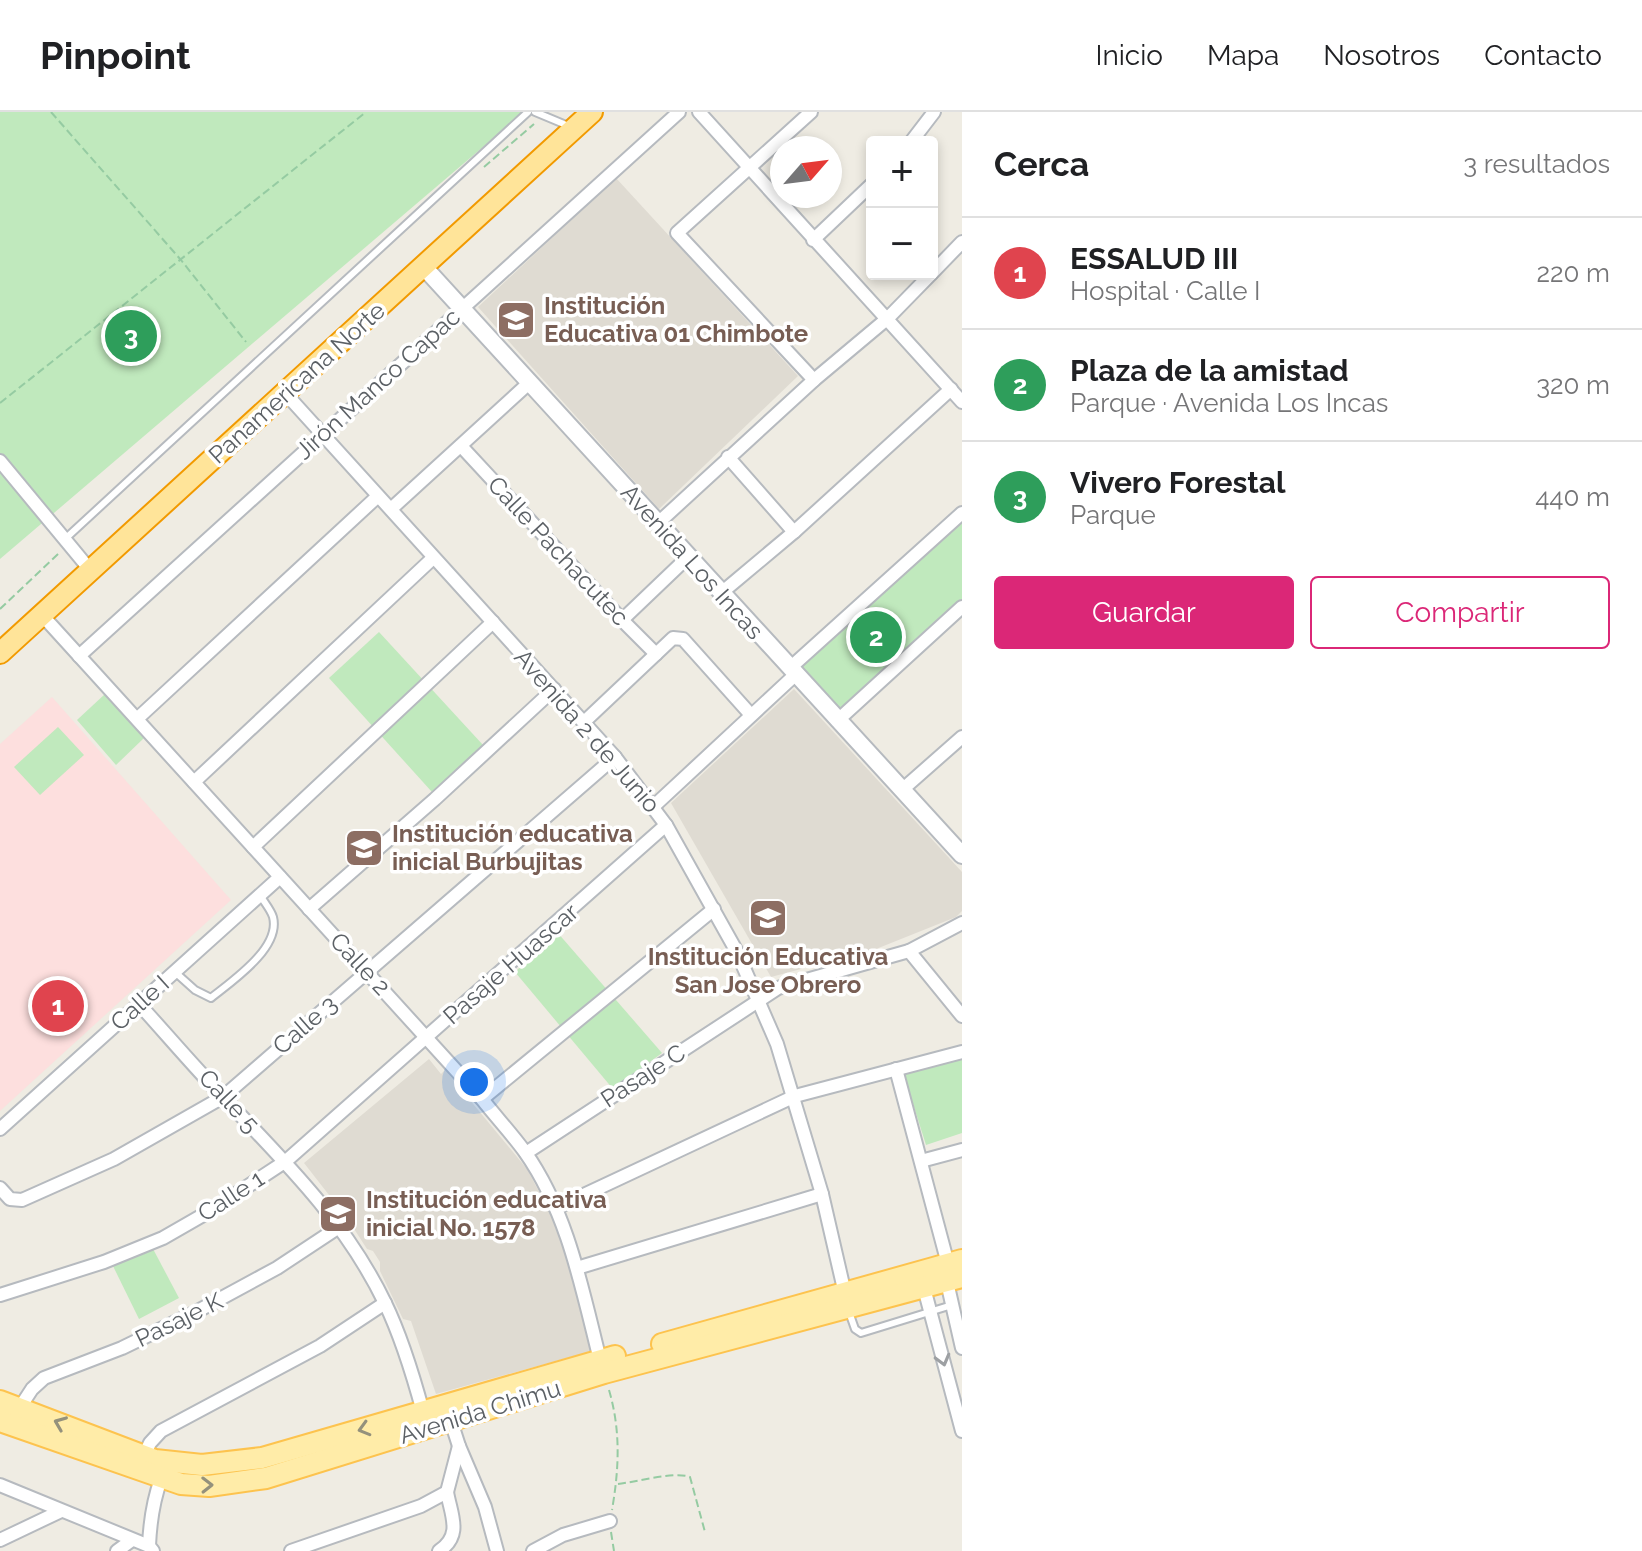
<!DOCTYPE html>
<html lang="es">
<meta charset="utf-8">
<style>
body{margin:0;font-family:Raleway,sans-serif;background:#f6f6f6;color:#202124}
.controls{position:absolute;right:24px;top:24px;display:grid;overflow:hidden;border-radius:8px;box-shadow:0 4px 12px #0003}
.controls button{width:72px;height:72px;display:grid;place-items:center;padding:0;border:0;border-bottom:2px solid #e0e0e0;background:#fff;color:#202124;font:40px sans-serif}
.compass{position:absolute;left:770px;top:24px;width:72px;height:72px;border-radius:50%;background:#fff;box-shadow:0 4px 12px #0003;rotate:62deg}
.you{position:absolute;left:474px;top:970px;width:28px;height:28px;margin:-20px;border:6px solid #fff;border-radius:50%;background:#1a73e8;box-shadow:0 0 0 12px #1a73e833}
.badge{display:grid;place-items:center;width:52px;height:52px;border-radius:50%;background:#db2777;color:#fff;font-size:26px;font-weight:700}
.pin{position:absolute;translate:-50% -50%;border:4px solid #fff;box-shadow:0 2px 8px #0006}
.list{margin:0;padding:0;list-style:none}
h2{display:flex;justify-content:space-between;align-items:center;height:104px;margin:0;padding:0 32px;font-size:34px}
h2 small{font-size:26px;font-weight:400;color:#757577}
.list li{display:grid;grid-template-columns:52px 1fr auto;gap:24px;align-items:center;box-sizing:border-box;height:112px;padding:0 32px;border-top:2px solid #e0e0e0}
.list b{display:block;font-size:30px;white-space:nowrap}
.list p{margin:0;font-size:26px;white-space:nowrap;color:#757577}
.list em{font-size:26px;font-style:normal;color:#757577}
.actions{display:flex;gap:16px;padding:24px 32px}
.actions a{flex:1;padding:18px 0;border:2px solid #db2777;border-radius:8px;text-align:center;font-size:28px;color:#db2777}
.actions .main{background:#db2777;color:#fff}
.map{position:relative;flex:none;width:962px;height:1439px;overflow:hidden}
header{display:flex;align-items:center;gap:48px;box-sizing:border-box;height:112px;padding:0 40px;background:#fff;border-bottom:2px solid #e0e0e0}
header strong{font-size:38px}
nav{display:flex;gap:44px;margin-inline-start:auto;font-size:28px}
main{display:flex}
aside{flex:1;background:#fff}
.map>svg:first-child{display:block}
</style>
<header>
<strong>Pinpoint</strong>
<nav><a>Inicio</a><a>Mapa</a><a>Nosotros</a><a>Contacto</a></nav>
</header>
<main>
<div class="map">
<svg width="962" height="1439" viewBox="0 0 962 1439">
<rect width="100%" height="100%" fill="#efece3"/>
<!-- education -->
<g fill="#dfdbd2">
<polygon points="616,66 798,264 659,397 478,195"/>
<polygon points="794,577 962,760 962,799 956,805 876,837 771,865 671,691"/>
<polygon points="429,947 441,962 445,958 527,1057 555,1110 575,1166 592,1239 436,1282 411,1209 403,1207 380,1159 380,1150 373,1139 367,1137 347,1106 304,1051"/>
</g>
<!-- medical -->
<polygon fill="#fddfde" points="52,585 231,788 0,999 0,632"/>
<!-- green -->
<g fill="#c0e9bd">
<polygon points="0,0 524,0 0,447"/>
<polygon points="962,401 962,493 837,609 790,556"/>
<polygon points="379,520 483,633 432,680 329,566"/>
<polygon points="105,582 144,626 116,653 77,608"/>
<polygon points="58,615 84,643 40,683 14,655"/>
<polygon points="557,820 662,941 613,977 515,860"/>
<polygon points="962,944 962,1021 926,1033 903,960"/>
<polygon points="152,1135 179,1186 139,1207 113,1154"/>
</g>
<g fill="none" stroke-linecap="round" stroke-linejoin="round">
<defs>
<g id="service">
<polyline points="535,0 571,15"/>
<polyline points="65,427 528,0"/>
<path d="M176 861 195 878 211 886C232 869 281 836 273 805 271 798 264 790 260 783"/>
<polyline points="849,1200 855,1217 861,1221 952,1193"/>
</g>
<g id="minor">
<polyline points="699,0 962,290"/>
<polyline points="811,0 677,121 814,268"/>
<polyline points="911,30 934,0"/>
<polyline points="813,128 872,72"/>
<polyline points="932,161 962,130"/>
<polyline points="286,282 615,645 666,713 737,840 777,932 822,1082 846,1186"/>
<polyline points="461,334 622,508 656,542"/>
<polyline points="728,345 794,420"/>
<polyline points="0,349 91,459"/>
<polyline points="391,397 529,271"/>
<polyline points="657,412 814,268 888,206 931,162"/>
<polyline points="720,482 794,420 951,277"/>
<path d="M42 503 482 987C496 1005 512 1022 525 1040 568 1101 582 1177 600 1248"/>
<polyline points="622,508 688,445"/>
<polyline points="79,544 679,0"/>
<polyline points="790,556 962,401"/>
<polyline points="138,606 378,384"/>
<polyline points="837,609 962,495"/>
<polyline points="584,610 673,526 683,527 751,603"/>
<polyline points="194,670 433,446"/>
<polyline points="903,677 962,625"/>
<polyline points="654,694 795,563"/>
<polyline points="253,735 493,510"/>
<polyline points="309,797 435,687 554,577"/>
<polyline points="909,839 962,904"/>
<path d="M139 892C168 924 195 956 225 987 286 1051 346 1110 385 1191 402 1226 413 1263 423 1300"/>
<polyline points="896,957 948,1152"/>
<polyline points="482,987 714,797"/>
<polyline points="0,1017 280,765"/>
<polyline points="526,1041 778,876 909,839 962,811"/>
<polyline points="921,1049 962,1038"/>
<polyline points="0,1076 10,1087 22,1088 114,1047 223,985 615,645"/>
<polyline points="556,1096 795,984 962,940"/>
<polyline points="577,1156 822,1082"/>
<polyline points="947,1170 962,1236"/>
<polyline points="924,1176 962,1319"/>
<polyline points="0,1183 104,1150 163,1126 210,1099 286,1049 666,713"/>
<polyline points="17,1300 32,1277 44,1266 122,1236 194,1201 277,1156 339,1115"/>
<polyline points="449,1303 459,1334 485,1395 497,1439"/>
<polyline points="142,1348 150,1331 161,1319 320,1234 385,1191"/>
<polyline points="0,1373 149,1434"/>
<polyline points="0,1428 61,1399"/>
<polyline points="117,1439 132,1428"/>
<path d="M153 1439 149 1434C150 1410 153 1389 161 1367"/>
<polyline points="291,1439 421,1394 447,1380 459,1334"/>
<path d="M439 1439C463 1423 451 1403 447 1380"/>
<polyline points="533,1439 563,1423 610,1409"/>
</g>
<polyline id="tertiary" points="424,155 962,743"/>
<g id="primary">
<polyline points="662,1232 962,1148"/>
<polyline points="0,1289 155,1348 202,1353 262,1346 615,1244"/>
<polyline points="0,1309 181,1372 209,1374 266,1366 604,1261 962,1165"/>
</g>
<polyline id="trunk" points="0,541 592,0"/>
</defs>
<!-- service casing -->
<use href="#service" stroke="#b6babf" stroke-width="10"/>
<!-- minor casing -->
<use href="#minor" stroke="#b6babf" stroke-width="16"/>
<!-- tertiary casing -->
<use href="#tertiary" stroke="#b6babf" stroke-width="20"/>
<!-- primary casing -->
<use href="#primary" stroke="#fdc34e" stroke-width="24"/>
<!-- trunk casing -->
<use href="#trunk" stroke="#f29a00" stroke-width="24"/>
<!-- path -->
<g stroke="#95cba2" stroke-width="2" stroke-dasharray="8 4" stroke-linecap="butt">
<polyline points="51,0 181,148 246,230"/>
<polyline points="484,55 534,12"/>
<polyline points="0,291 366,0"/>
<polyline points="0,497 59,441"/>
<path d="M609 1278C621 1319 619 1357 612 1398"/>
<path d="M618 1372C636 1370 675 1359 690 1365L705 1420"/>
<polyline points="611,1420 614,1439"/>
</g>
<!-- service -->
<use href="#service" stroke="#fff" stroke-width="6"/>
<!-- minor -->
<use href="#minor" stroke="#fff" stroke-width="12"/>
<!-- tertiary -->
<use href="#tertiary" stroke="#fff" stroke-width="16"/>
<!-- primary -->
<use href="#primary" stroke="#ffeca8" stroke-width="20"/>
<!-- trunk -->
<use href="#trunk" stroke="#ffe499" stroke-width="20"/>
</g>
<!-- one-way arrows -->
<defs><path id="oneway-chevron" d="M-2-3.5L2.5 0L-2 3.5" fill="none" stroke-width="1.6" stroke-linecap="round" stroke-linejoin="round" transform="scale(2)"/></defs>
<use stroke="#9da0a3" href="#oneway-chevron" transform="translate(943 1248) rotate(75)"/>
<g stroke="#94917c">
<use href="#oneway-chevron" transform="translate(60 1311) rotate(-158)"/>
<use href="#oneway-chevron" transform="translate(364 1317) rotate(164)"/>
<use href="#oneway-chevron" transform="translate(207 1373) rotate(-1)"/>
</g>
<!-- icons -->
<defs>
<symbol id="school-square" viewBox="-11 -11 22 22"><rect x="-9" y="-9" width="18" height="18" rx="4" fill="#8d6e63" stroke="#fff"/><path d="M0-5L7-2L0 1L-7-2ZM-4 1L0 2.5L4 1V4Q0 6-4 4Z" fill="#fff"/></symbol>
</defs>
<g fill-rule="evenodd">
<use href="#school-square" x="494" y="186" width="44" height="44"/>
<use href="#school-square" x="342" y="714" width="44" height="44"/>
<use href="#school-square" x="746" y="784" width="44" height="44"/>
<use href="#school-square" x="316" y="1080" width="44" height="44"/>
</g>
<g text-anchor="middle" stroke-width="7" stroke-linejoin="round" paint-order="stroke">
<!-- education labels -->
<g font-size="24" font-weight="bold" fill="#785e54" stroke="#fff" text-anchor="start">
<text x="544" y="202">Institución<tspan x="544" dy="28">Educativa 01 Chimbote</tspan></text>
<text x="392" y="730">Institución educativa<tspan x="392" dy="28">inicial Burbujitas</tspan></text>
<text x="768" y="853" text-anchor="middle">Institución Educativa<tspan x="768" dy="28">San Jose Obrero</tspan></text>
<text x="366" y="1096">Institución educativa<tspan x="366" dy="28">inicial No. 1578</tspan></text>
</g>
<!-- street labels -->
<g font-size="24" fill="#5b6065" stroke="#fff">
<text transform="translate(297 271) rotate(-42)" y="8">Panamericana Norte</text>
<text transform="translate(378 272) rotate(-42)" y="8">Jirón Manco Capac</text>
<text transform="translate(558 439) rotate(47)" y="8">Calle Pachacutec</text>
<text transform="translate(692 450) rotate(48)" y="8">Avenida Los Incas</text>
<text transform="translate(587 619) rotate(49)" y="8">Avenida 2 de Junio</text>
<text transform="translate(360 852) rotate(47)" y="8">Calle 2</text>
<text transform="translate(511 852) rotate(-41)" y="8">Pasaje Huascar</text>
<text transform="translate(140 891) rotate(-42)" y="8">Calle I</text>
<text transform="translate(305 913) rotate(-41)" y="8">Calle 3</text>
<text transform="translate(643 964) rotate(-33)" y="8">Pasaje C</text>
<text transform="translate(229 989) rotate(47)" y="8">Calle 5</text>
<text transform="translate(231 1084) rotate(-33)" y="8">Calle 1</text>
<text transform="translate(179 1208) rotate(-26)" y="8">Pasaje K</text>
<text transform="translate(480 1300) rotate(-17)" y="8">Avenida Chimu</text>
</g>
</g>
</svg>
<div class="controls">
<button>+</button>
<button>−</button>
</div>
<svg class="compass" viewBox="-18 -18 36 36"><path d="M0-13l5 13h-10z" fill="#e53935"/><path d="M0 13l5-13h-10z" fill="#757577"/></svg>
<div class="you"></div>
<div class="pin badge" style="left:58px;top:894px;background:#e0444e">1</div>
<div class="pin badge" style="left:876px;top:525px;background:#2e9e5b">2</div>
<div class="pin badge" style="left:131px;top:224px;background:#2e9e5b">3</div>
</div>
<aside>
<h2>Cerca<small>3 resultados</small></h2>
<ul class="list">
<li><span class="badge" style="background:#e0444e">1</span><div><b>ESSALUD III</b><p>Hospital · Calle I</p></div><em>220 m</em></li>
<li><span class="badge" style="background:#2e9e5b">2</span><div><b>Plaza de la amistad</b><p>Parque · Avenida Los Incas</p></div><em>320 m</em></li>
<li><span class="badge" style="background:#2e9e5b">3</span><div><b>Vivero Forestal</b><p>Parque</p></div><em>440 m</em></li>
</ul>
<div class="actions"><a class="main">Guardar</a><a>Compartir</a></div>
</aside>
</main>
